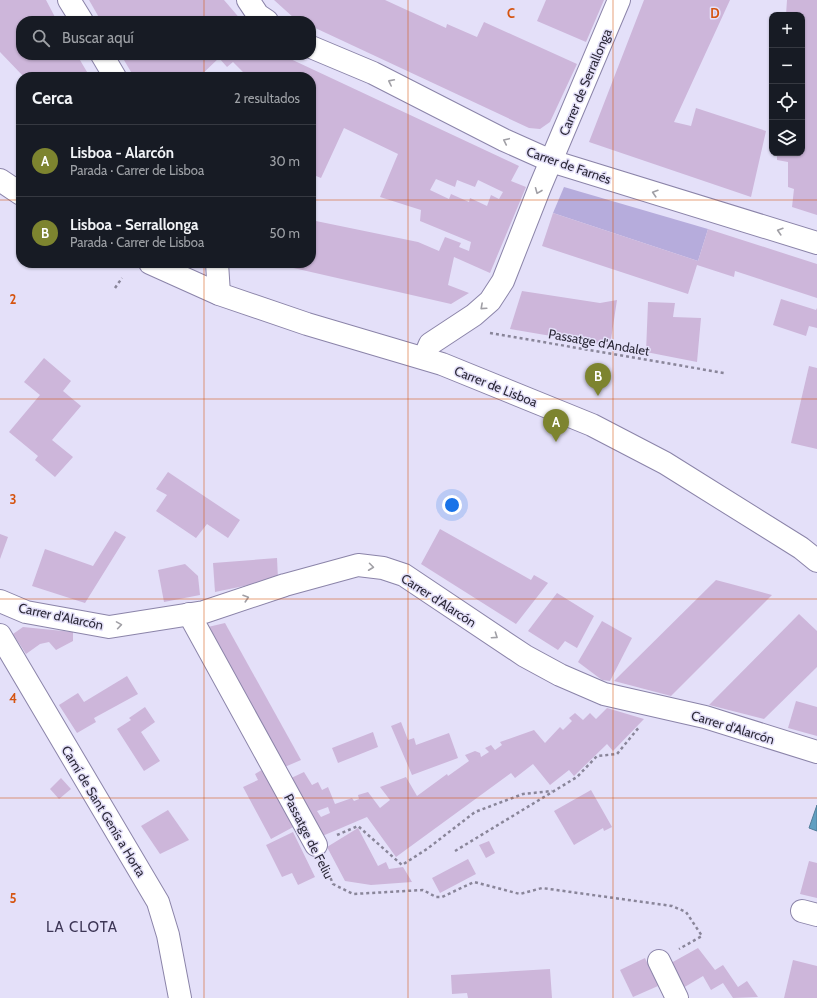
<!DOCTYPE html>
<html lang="es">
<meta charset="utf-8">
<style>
body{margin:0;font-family:Cabin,sans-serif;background:#242831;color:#f1f3f6}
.controls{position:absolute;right:12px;top:12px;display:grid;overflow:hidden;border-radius:8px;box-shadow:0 1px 3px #0004}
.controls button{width:36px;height:36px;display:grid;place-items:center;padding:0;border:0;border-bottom:1px solid #363941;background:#171b24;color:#f1f3f6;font:20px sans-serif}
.you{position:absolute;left:452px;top:505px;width:14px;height:14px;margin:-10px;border:3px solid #fff;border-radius:50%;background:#1a73e8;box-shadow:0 0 0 6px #1a73e833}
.badge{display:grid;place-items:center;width:26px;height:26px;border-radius:50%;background:#7d842f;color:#fff;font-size:13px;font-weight:700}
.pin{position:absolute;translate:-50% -33px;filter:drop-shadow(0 1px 2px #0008)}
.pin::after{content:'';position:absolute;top:21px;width:14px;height:12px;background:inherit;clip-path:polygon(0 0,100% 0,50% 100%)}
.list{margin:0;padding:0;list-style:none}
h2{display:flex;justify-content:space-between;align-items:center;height:52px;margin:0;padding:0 16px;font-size:17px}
h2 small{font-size:13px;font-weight:400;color:#9ea1a6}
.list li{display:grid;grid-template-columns:26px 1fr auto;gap:12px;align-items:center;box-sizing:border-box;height:72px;padding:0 16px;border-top:1px solid #363941}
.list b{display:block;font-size:15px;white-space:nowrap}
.list p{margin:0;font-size:13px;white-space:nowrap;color:#9ea1a6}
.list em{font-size:13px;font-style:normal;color:#9ea1a6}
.icon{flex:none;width:22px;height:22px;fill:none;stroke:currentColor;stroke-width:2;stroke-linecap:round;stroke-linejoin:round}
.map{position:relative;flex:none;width:817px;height:998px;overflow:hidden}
.search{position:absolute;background:#171b24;box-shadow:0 1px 3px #0004;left:16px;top:16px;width:300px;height:44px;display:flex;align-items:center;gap:10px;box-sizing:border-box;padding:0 14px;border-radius:16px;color:#9ea1a6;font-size:15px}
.panel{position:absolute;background:#171b24;box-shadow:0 1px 3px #0004;left:16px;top:72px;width:300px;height:196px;border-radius:16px}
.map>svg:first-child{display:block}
</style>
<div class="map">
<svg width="817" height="998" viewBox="0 0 817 998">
<rect width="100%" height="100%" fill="#e4e0f9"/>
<!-- green -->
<polygon fill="#b6acdc" points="564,187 708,229 698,261 553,213"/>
<!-- water -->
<polygon fill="#609fc1" stroke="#507c98" points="817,805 817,831 809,828"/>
<!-- building -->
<g fill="#cdb6da" fill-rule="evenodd">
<polygon points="0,0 46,0 57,21 21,21 21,55 77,55 90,77 24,77 0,52"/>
<polygon points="89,0 224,0 242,21 101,21"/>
<polygon points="274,0 385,0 446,28 447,24 477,37 484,22 577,64 550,122 540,129 529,128 311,26 311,21 300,21 294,18"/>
<polygon points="546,0 604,0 586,42 537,21"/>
<polygon points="644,0 730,0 674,122 691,126 696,108 766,131 751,197 589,142"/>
<polygon points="787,0 817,0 817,215 792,207 794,189 788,187 788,162 777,160 777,153 802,153 802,15 786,15"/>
<path d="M121 55H282L519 166 511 181 526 187 490 273 454 257 448 285 469 293 451 304 276 264 311 263V220L418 242 439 251 445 237 461 243 459 247 469 251 471 242 420 221 421 210 380 197 398 154 344 128 321 178 311 174V77H248L242 74 243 72 233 62 227 67 219 58 199 77H134ZM436 179 455 187 457 180 475 187 478 180 503 192 499 199 491 195 487 206 470 198 469 202 451 194 449 199 430 190Z"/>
<polygon points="553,213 698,261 708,229 817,264 817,298 735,271 734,277 697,265 688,294 542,246"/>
<polygon points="522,291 600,303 617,300 610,346 510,329"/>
<polygon points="781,299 816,310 817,308 817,328 809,326 806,336 773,325"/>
<polygon points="648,302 675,303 673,317 701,318 697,362 646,352"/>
<polygon points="44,358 71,381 63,391 81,406 52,440 73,457 55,477 35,460 38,456 9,432 40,395 24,382"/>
<polygon points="809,366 817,368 817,449 791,443"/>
<polygon points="168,472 240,520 228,538 207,524 196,538 156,511 167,495 156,489"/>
<polygon points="440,529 531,580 534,575 548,583 516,624 421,564"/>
<polygon points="115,531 126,537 85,603 32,586 45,549 93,566"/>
<polygon points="0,534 8,537 0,559"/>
<polygon points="277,558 278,579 215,592 213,563"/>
<polygon points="185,564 198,576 200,595 164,602 158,570"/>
<polygon points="716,580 772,595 671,696 614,681"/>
<polygon points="557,593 594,616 577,648 565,641 558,650 528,631"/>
<polygon points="799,614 817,631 817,667 764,719 709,705"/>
<polygon points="602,621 632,638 610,681 602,680 578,662"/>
<polygon points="225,623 301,760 280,769 208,627"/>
<polygon points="23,627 73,632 73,641 56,650 49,642 40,644 26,654 13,634"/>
<polygon points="127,676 138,694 94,718 96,722 77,733 59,705 78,693 84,702"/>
<polygon points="796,701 817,707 817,736 788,728"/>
<polygon points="145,707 155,722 141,732 160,761 144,771 117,729 131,720 129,718"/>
<path d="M607 708 644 719 613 751 607 744 574 776 569 770 550 785 533 764 515 778 511 773 396 857 367 817 320 837 287 780 304 772 312 785 318 782 322 790 328 787 335 804 352 798 354 801 359 799 358 795 368 792 380 808 390 800 380 787 406 777 417 796 447 774 448 776 469 761 465 755 475 751 480 753 481 757 489 752 485 748 491 745 495 750 502 745 500 742 534 730 545 743 560 727 563 730 572 721 569 718 575 713 583 720 590 713 596 719ZM328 807 330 813 321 817 317 811Z"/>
<polygon points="401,722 408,740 414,738 416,745 449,733 458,758 412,775 391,726"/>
<polygon points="373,732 378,747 338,763 332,748"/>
<polygon points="265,768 297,825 271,839 243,787 258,780 255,774"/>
<polygon points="61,778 71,789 59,799 50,789"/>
<polygon points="591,790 612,827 604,831 603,828 574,845 554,811"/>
<polygon points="168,810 189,840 160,854 141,826"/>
<polygon points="358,828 378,866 386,862 389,869 403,867 412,882 371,885 345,881 327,847"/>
<polygon points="293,832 315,877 298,885 292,873 282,877 266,845"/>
<polygon points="489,841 495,853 486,858 479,845"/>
<polygon points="468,859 476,874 440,893 432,878"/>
<polygon points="809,861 817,863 817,898 800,894"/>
<polygon points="698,948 715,970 723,965 738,987 747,981 758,997 733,998 723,983 711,990 703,976 683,988 671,963"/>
<polygon points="645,958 658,986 633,997 620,970"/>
<polygon points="793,960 817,966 817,998 784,998"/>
<polygon points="550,969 552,998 468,998 467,993 452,994 451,975"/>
</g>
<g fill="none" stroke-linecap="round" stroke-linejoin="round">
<defs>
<g id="minor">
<polyline points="69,0 82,21"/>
<polyline points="248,0 258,15 267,21"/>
<polyline points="311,47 373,73 504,140 551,161 817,243"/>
<polyline points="102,55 115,77"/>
<polyline points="0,180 21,194"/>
<polyline points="150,263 219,294 307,324 442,364 592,425 665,463 801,548 817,561"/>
<polyline points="217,263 219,294"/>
<polyline points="424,358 430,344 474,315 490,301 503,281 540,187 619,0"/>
<polyline points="0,601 26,612 109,627 204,612 285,585 358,565 383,568 404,575 525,656 560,675 604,694 705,717 817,752"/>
<polyline points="189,614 316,845"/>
<polyline points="0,635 158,902 168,935 180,998"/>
<polyline points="802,911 817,915"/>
<polyline points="659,961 677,998"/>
</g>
</defs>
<!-- minor casing -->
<use href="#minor" stroke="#8b84a9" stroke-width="24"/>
<!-- path -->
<g stroke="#898599" stroke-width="2.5" stroke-dasharray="3 3" stroke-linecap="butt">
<polyline points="115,288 122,278"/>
<polyline points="490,333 724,373"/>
<polyline points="337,835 358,826 402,865 427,849 475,812 523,794 552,791"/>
<polyline points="455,851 577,777 597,756 617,754 640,726"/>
<polyline points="326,867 333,884 353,894 423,890 436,897 442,897 474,882 520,894 542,888 672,906 686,912 702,936 679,949"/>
</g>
<!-- minor -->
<use href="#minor" stroke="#fff" stroke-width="22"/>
</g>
<!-- one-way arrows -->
<defs><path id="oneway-chevron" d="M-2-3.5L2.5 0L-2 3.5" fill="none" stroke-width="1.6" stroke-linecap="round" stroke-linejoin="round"/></defs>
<g stroke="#a09fa5">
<use href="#oneway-chevron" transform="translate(391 82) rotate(-153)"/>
<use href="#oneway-chevron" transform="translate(506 141) rotate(-155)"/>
<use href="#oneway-chevron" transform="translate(538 191) rotate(112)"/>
<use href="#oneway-chevron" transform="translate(655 193) rotate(-163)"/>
<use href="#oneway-chevron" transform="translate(780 231) rotate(-163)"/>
<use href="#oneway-chevron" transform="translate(483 307) rotate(138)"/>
<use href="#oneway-chevron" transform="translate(371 567) rotate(7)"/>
<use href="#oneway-chevron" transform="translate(246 598) rotate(-18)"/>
<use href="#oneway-chevron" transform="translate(119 625) rotate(-9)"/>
<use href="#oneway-chevron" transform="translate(495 636) rotate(34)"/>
</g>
<!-- grid -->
<path fill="none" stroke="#d55410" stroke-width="1" stroke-opacity="0.55" d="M204 0V21M408 0V998M613 0V998M204 55V77M0 200H21M311 200H817M204 263V998M0 399H817M0 599H817M0 798H817"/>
<g text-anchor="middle" stroke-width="3" stroke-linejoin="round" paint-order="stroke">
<!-- street labels -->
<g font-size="13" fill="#2c2938" stroke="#e4e0f9">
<text transform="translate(585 82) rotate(-67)" y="5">Carrer de Serrallonga</text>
<text transform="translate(569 165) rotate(19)" y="5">Carrer de Farnés</text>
<text transform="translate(599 342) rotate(10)" y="5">Passatge d'Andalet</text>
<text transform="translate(496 386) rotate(22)" y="5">Carrer de Lisboa</text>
<text transform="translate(439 600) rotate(33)" y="5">Carrer d'Alarcón</text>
<text transform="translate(61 616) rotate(12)" y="5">Carrer d'Alarcón</text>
<text transform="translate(733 727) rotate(17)" y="5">Carrer d'Alarcón</text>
<text transform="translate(104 811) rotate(59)" y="5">Camí de Sant Genís a Horta</text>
<text transform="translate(309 836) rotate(63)" y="5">Passatge de Feliu</text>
</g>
<!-- quarter labels -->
<g font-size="15" letter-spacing="1" fill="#3d3656" stroke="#e4e0f9">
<text x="82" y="932">LA CLOTA</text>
</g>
</g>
<g font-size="13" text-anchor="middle" font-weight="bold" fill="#d55410" stroke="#e4e0f9" stroke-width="3" stroke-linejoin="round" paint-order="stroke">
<text x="511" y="18">C</text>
<text x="715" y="18">D</text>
<text x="13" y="304">2</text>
<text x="13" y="504">3</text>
<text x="13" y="703">4</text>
<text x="13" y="903">5</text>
</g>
</svg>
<div class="controls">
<button>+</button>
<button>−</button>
<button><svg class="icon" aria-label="locate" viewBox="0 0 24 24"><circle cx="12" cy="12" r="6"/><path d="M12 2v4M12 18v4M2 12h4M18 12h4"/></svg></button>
<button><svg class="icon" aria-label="layers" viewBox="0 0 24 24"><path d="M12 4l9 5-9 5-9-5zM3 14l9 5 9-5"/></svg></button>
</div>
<div class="you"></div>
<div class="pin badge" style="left:556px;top:442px">A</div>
<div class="pin badge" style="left:598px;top:396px">B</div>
<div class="search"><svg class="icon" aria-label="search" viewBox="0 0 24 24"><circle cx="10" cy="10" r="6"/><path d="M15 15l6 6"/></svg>Buscar aquí</div>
<section class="panel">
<h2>Cerca<small>2 resultados</small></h2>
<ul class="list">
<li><span class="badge">A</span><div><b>Lisboa - Alarcón</b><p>Parada · Carrer de Lisboa</p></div><em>30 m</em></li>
<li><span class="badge">B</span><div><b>Lisboa - Serrallonga</b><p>Parada · Carrer de Lisboa</p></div><em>50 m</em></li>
</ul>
</section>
</div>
